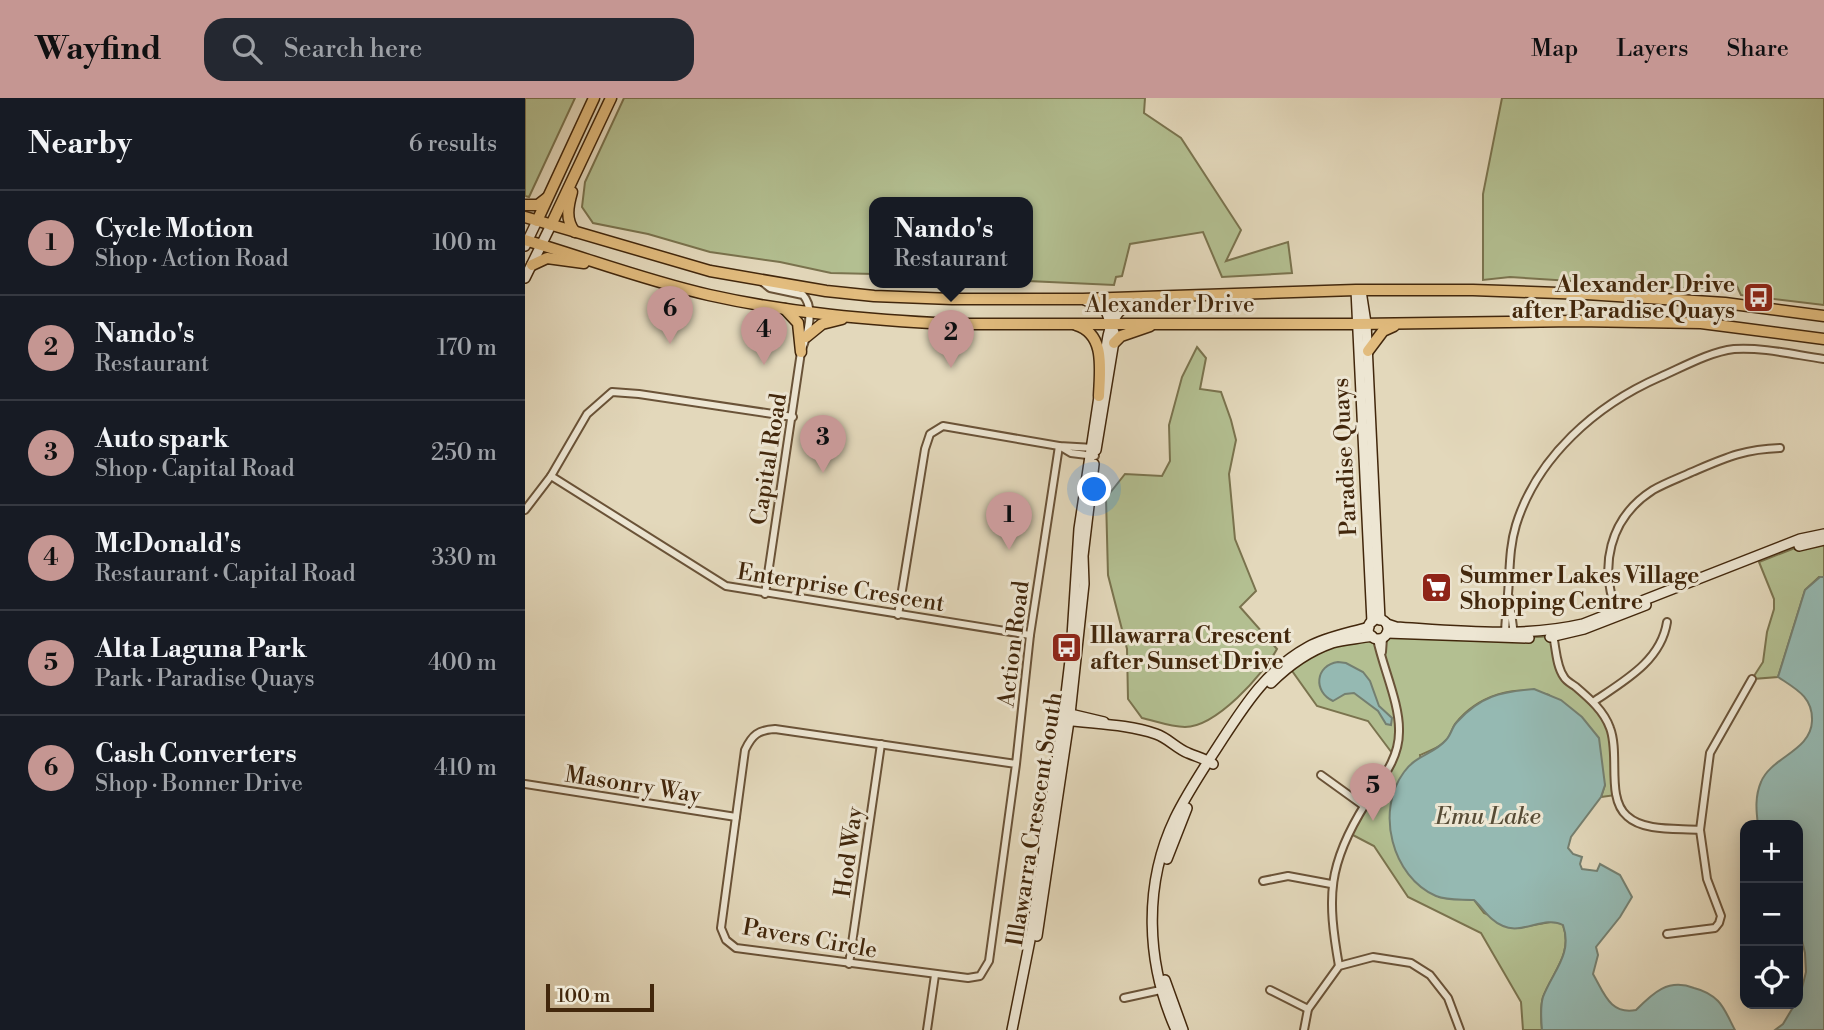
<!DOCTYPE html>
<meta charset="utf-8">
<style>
body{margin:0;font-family:"Libre Bodoni",serif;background:#242831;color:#f1f3f6}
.controls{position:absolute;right:21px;bottom:21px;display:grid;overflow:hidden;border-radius:14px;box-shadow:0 4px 18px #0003}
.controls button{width:63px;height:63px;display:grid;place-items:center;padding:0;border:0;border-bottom:2px solid #363941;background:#171b24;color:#f1f3f6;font:35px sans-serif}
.scale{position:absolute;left:21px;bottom:18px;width:108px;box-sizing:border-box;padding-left:7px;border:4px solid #42270c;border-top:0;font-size:19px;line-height:24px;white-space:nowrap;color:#42270c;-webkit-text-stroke:5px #ede6d3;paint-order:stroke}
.you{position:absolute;left:570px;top:392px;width:24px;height:24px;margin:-18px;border:5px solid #fff;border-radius:50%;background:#1a73e8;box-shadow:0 0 0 10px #1a73e833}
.badge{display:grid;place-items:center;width:46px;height:46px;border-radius:50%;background:#c59692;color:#111;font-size:23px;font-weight:700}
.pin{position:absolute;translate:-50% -58px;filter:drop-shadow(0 2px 4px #0008)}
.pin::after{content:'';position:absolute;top:37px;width:24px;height:21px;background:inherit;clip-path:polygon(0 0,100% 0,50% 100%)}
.popup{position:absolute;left:344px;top:99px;width:164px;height:91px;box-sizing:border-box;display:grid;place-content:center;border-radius:14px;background:#171b24;filter:drop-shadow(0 2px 5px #0005);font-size:23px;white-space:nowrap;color:#9ea1a6}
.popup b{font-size:26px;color:#f1f3f6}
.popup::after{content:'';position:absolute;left:50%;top:100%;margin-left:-14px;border:14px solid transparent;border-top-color:#171b24}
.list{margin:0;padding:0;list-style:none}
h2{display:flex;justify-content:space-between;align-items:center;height:91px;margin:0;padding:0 28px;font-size:30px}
h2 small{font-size:23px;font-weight:400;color:#9ea1a6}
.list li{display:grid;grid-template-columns:46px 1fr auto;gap:21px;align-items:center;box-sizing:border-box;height:105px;padding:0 28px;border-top:2px solid #363941}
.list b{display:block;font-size:26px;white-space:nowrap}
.list p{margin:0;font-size:23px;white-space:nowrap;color:#9ea1a6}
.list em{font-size:23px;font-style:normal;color:#9ea1a6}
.icon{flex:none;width:38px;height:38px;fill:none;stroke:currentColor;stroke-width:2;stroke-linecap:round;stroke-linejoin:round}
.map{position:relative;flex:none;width:1299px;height:932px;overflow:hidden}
header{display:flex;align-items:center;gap:42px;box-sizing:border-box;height:98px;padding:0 35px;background:#c59692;color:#111}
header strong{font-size:33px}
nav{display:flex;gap:38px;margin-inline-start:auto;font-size:24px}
.search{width:490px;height:63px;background:#242831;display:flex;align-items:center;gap:18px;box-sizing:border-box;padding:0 24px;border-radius:21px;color:#9ea1a6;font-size:26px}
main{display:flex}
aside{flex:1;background:#171b24}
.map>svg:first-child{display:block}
</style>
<header>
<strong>Wayfind</strong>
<div class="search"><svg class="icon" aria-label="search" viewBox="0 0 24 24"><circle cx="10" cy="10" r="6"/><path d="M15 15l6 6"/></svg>Search here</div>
<nav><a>Map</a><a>Layers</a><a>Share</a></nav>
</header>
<main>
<aside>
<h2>Nearby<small>6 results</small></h2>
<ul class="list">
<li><span class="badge">1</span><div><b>Cycle Motion</b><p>Shop · Action Road</p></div><em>100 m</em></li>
<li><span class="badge">2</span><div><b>Nando's</b><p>Restaurant</p></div><em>170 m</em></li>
<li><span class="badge">3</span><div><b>Auto spark</b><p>Shop · Capital Road</p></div><em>250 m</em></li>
<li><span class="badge">4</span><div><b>McDonald's</b><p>Restaurant · Capital Road</p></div><em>330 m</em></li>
<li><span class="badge">5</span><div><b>Alta Laguna Park</b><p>Park · Paradise Quays</p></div><em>400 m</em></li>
<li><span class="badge">6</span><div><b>Cash Converters</b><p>Shop · Bonner Drive</p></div><em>410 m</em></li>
</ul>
</aside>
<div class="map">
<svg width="1299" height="932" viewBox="0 0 1299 932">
<rect width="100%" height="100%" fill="#e3d8bb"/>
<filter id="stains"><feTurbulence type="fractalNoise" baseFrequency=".00286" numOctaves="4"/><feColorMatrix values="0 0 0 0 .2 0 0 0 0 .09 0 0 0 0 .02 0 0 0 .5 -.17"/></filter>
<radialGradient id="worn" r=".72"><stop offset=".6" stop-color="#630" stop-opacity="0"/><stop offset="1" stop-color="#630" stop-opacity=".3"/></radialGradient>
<!-- green -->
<g fill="#b3bf91" stroke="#7a734e" stroke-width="2">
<polygon points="0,0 50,0 4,99 0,98"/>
<polygon points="99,0 620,0 619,15 656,40 716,132 701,163 763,144 767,175 697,179 678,134 605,146 597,178 591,179 589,187 503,183 503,104 349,104 349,176 306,175 255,164 185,154 123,136 68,125 57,109 60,84"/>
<polygon points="977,0 1299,0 1299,207 1216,197 1210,184 1196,182 1188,192 985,179 958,182 958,96"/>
<path d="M672 249 681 260 675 291 696 294 706 322 711 342 704 376 710 441 731 493 715 509 752 551C738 577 691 629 660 629 646 629 630 623 617 620L603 601 602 551 583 477 581 400 600 376 637 378 645 363 644 327 657 279Z"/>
<polygon points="1299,444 1299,479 1294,479 1280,492 1253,579 1227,581 1238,564 1242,534 1249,511 1249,501 1234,464 1280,446"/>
<path d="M860 538 980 541 1029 538 1039 580 1068 604 1086 631 1091 697 1076 699 1080 687 1024 597C991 585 952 598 930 626 927 630 926 636 923 640 916 649 905 653 895 657L914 799 949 802 959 815 992 830 1031 823 1038 827C1048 856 1028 873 1018 899 1015 909 1016 921 1017 932H998L996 904 956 835 883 799 849 748 824 735 870 659 843 623 792 608 765 570C782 560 801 546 822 543 835 540 848 546 860 538Z"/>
</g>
<!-- water -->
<g fill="#95b9b2" stroke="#747f70" stroke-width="2">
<path d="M1295 479H1299V932H1250L1258 926 1270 906H1273L1281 874 1280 855 1273 827V727H1233C1231 712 1230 698 1236 684 1246 659 1286 653 1287 623 1288 599 1271 591 1253 579L1280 492Z"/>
<path d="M813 564 821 565 838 574 845 583 854 608 867 620 866 627 861 626 853 613 829 595 820 596 808 603C788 594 790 567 813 564Z"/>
<path d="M1009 591 1036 602 1057 619 1074 640 1080 687 1076 699 1046 739 1043 750 1048 756 1057 759 1055 766 1057 771 1072 773 1075 766 1095 777 1107 799 1095 819 1071 849 1073 857 1068 876C1079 895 1085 917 1111 912 1128 895 1143 880 1169 890 1177 892 1187 897 1193 903 1200 910 1205 923 1210 932H1017C1016 921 1015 909 1018 899 1028 873 1048 856 1038 827 1020 817 997 837 978 828 965 823 958 810 949 802 937 801 923 803 911 798 867 779 850 713 879 674 891 657 909 656 921 642 926 637 927 629 932 624 956 598 975 594 1009 591Z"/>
</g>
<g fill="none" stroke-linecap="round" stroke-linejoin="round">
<defs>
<g id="street">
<path d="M235 182 245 190 278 197C291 211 282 238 276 254L240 496"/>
<polyline points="536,349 546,355 570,358"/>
<polyline points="26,378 201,488 505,537"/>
<polyline points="0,412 26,378 62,316 87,294 114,296 268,319"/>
<polyline points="984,499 989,537"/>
<path d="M1093 516C1073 470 1084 420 1128 392 1140 385 1154 380 1167 374 1200 360 1219 351 1255 350"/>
<polyline points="373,517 400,351 405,336 418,328 534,348 569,350"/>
<path d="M1028 537C1031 550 1031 568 1039 579 1041 583 1047 586 1051 589 1065 601 1079 613 1085 630 1095 656 1081 700 1102 718 1119 734 1153 730 1175 732"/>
<path d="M980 538C980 524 982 510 983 496 985 472 984 450 991 427 1012 359 1071 307 1135 279 1158 269 1184 254 1209 251 1238 249 1270 257 1299 261"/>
<polyline points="857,554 858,540"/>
<path d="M1068 604C1099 583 1136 563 1142 524"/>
<path d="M491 666 250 631C233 632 227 637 220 652L196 830 201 842 211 850 443 880 455 878 464 863 491 666 505 537 534 348"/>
<polyline points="796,677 839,708"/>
<polyline points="0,686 211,719"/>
<polyline points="738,783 763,778 806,786"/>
<polyline points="1142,836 1190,830 1194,825 1196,818 1182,781 1175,732 1185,655 1227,581"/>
<polyline points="324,866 356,646"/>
<path d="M814 868C802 799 802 767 841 705 855 683 874 662 874 634 875 606 858 570 852 541"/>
<polyline points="745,892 783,911"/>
<polyline points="599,900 640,891"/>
<polyline points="402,932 410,877"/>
<polyline points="779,932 783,911 814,868 848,859 886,865 905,877 923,900 935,932"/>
</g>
<g id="secondary">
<polyline points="0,148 12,123"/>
<polyline points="0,180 26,127"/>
<polyline points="831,192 847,524"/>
<polyline points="836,193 841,225 855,522"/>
<polyline points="558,201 581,213 590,237 571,352"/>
<path d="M578 271C584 237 580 214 616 200"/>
<polyline points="1274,448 1299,442"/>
<circle cx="853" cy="531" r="10"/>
<path d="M862 526 871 529C933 533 997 540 1058 526L1275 441 1299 436"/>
<polyline points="862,535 1004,540"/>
<polyline points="1025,539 1059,531 1121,507"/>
<path d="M746 585C763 568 784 553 807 545 820 541 833 541 847 538"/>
<polyline points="541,615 579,624"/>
<path d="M540 622C569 626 602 626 631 636 643 640 651 650 663 655 672 659 679 660 688 666"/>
<polyline points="642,761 662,710"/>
<polyline points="512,838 545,616 559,486 558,458 569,366"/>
<polyline points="640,882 658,932"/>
<polyline points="487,932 507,832 538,621 546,554 554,431 575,292"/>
<path d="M651 932C621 865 618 787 650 720 663 693 681 667 697 642 721 605 743 571 783 549 801 539 824 535 844 529"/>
</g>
<g id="primary">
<path d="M47 94C43 108 40 122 50 134"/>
<polyline points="0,107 13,107 22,100"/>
<polyline points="0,119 185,173 301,193 349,198 427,201 558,201 831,192 948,192 1061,196 1200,205 1299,218"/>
<polyline points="12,123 69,0"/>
<polyline points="26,127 86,0"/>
<path d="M0 142C61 160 122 183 184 197 264 215 345 222 427 226H833L1051 223 1176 225 1299 241"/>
<polyline points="7,167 22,160 59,165"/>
<polyline points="260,211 273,225 276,254"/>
<path d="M551 227C581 236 575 272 574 298"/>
<polyline points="281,239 297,226 317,221"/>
<polyline points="589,245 596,238 625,228"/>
<polyline points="843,253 858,233 869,228"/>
</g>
</defs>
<!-- street casing -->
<use href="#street" stroke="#6a5338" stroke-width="10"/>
<!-- secondary casing -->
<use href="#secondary" stroke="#42270c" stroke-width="12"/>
<!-- primary casing -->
<use href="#primary" stroke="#42270c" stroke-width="13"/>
<!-- street -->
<use href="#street" stroke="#ede6d3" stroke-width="6"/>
<!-- secondary -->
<use href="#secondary" stroke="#ede6d3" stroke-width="9"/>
<!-- primary -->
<use href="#primary" stroke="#e2bc7e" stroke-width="10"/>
</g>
<!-- icons -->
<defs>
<symbol id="bus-square" viewBox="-11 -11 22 22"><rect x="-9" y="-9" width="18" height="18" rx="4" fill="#8f2418" stroke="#ede6d3"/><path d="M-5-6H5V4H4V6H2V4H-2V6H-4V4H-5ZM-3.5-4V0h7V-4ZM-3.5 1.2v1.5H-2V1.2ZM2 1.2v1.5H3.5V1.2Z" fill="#fff"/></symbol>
<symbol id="supermarket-square" viewBox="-11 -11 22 22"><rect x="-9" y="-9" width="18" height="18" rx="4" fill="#8f2418" stroke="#ede6d3"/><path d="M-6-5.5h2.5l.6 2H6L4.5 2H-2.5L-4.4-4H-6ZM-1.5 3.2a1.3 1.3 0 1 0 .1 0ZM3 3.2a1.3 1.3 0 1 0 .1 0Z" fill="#fff"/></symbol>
</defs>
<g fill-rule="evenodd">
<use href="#bus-square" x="1216" y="182" width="35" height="35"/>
<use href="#supermarket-square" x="894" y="472" width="35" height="35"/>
<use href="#bus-square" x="524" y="532" width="35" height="35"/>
</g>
<g text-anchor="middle" stroke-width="6" stroke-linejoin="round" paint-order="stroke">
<!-- poi labels -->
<g font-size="23" font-weight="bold" fill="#42270c" stroke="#ede6d3" text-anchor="start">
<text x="1210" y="194" text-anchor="end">Alexander Drive<tspan x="1210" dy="26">after Paradise Quays</tspan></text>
<text x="935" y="485">Summer Lakes Village<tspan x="935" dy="26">Shopping Centre</tspan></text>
<text x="565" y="545">Illawarra Crescent<tspan x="565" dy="26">after Sunset Drive</tspan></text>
</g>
<!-- street labels -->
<g font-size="23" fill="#42270c" stroke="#ede6d3">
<text x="645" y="214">Alexander Drive</text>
<text transform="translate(819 359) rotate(-93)" y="8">Paradise Quays</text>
<text transform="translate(243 361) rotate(-81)" y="8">Capital Road</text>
<text transform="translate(316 489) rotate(9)" y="8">Enterprise Crescent</text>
<text transform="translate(488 546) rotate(-83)" y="8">Action Road</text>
<text transform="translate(108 686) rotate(9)" y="8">Masonry Way</text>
<text transform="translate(509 721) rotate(-81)" y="8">Illawarra Crescent South</text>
<text transform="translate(323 754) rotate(-82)" y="8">Hod Way</text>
<text transform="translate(285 840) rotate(10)" y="8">Pavers Circle</text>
</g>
<!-- water labels -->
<g font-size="24" font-style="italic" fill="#574c36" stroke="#ede6d3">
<text x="963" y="726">Emu Lake</text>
</g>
</g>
<rect width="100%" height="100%" filter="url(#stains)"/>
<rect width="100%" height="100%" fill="url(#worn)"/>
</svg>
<div class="controls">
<button>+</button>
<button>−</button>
<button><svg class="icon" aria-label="locate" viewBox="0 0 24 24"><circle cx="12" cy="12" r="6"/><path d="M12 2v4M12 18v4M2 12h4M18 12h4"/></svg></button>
</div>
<div class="scale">100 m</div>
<div class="you"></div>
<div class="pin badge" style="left:484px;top:452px">1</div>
<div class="pin badge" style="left:426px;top:270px">2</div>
<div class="popup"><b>Nando's</b>Restaurant</div>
<div class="pin badge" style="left:298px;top:375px">3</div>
<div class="pin badge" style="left:239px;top:267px">4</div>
<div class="pin badge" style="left:848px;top:723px">5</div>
<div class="pin badge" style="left:145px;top:246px">6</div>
</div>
</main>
